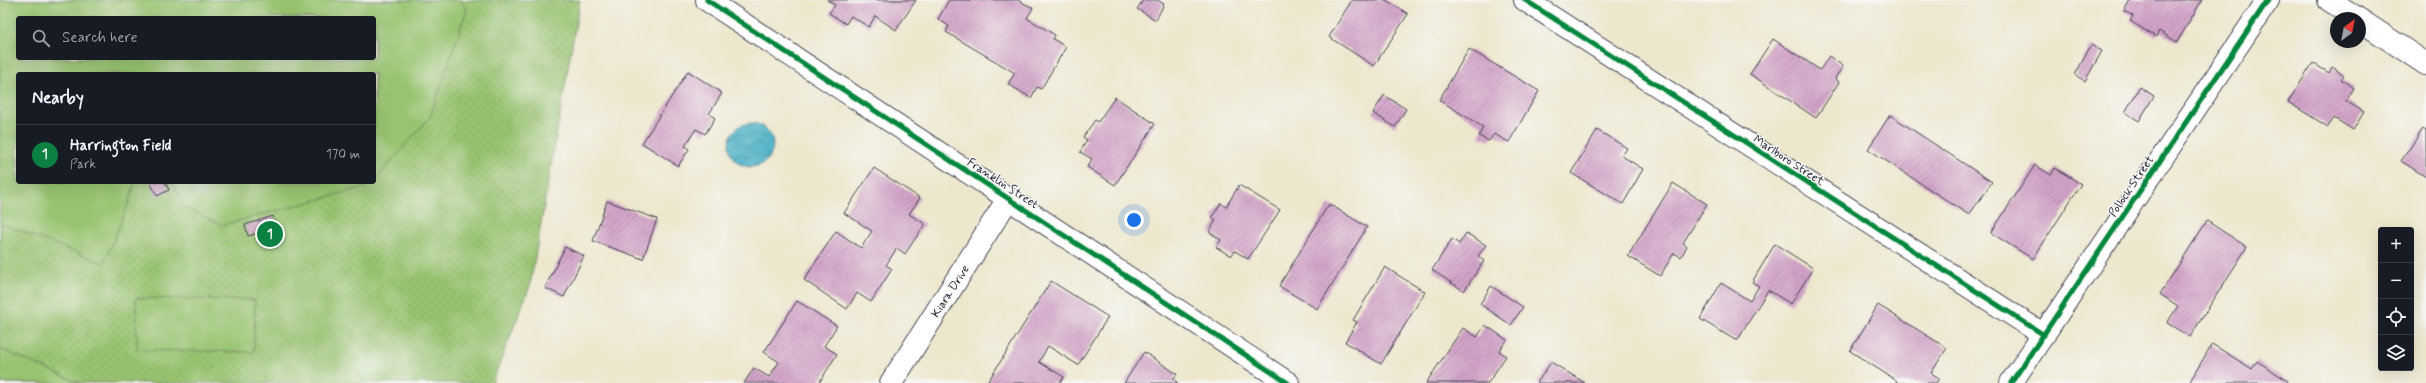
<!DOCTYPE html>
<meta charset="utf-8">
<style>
body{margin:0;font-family:Mynerve,sans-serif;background:#20242c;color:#f1f3f6}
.controls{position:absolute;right:12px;bottom:12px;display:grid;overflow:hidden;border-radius:4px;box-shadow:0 4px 16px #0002}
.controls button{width:36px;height:36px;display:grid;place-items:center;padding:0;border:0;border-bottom:1px solid #363941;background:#171b24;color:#f1f3f6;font:20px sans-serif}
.compass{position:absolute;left:2330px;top:12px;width:36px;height:36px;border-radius:50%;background:#171b24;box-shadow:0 4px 16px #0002;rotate:32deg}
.you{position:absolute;left:1134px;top:220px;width:14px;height:14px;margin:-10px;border:3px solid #fff;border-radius:50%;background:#1a73e8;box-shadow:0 0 0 6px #1a73e833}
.badge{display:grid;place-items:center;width:26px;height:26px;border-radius:50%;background:#0b8043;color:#fff;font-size:13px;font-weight:700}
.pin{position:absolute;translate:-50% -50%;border:2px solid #fff;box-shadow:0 1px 4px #0006}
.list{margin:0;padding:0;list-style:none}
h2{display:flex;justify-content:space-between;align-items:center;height:52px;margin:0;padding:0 16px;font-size:17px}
h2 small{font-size:13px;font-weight:400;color:#9ea1a6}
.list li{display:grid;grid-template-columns:26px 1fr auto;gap:12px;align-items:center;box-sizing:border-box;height:60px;padding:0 16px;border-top:1px solid #363941}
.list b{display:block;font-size:15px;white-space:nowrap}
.list p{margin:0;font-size:13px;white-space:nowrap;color:#9ea1a6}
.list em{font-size:13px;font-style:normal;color:#9ea1a6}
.icon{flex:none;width:22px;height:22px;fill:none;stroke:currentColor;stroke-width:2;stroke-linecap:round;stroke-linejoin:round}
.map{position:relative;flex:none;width:2426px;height:383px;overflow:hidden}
.search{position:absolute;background:#171b24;box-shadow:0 4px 16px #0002;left:16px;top:16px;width:360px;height:44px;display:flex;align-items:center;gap:10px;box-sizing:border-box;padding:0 14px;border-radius:4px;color:#9ea1a6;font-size:15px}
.panel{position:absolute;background:#171b24;box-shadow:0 4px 16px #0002;left:16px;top:72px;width:360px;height:112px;border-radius:4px}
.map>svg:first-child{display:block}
</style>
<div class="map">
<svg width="2426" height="383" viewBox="0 0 2426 383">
<defs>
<pattern id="park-dots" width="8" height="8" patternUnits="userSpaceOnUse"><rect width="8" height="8" fill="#98c370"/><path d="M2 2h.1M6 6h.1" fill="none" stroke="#83a762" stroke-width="1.8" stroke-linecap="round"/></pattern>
<pattern id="water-waves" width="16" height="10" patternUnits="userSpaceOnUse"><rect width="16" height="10" fill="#45afc4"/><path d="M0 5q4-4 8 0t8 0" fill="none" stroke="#398ea0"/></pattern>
<pattern id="building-hatch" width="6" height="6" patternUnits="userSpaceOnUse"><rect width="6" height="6" fill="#d2a3c7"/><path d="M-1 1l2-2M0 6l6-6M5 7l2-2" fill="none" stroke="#aa84a3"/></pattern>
</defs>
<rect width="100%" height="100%" fill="#f6f6f2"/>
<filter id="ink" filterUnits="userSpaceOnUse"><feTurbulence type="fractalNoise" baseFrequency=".025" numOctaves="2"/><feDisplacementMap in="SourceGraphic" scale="8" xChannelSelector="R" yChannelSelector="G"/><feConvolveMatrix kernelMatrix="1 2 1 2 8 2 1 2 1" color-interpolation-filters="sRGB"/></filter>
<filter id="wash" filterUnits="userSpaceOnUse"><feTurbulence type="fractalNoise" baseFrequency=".012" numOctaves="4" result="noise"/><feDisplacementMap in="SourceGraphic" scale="16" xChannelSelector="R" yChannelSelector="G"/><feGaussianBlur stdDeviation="0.9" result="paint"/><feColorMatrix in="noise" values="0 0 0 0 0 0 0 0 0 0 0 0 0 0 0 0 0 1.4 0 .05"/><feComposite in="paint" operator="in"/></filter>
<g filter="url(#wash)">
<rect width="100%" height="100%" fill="#ede7ce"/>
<!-- park -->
<path fill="url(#park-dots)" stroke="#5d7256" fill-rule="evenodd" d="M0 0H580L530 286 492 383H0ZM18 18H374V58H18ZM18 74H374V182H18Z"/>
<!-- garden -->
<g fill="#98c370" stroke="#5d7256" fill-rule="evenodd">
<path d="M0 0H460L467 9 430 117 374 181V74H18V182H135L127 207 104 263 0 223ZM18 18H374V58H18Z"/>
<polygon points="172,182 373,182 369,186 222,225 185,208"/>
<polygon points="136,298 255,300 254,352 137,350"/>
<polygon points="0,349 80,383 0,383"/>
</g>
<!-- water -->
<circle fill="url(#water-waves)" stroke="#346880" cx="751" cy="145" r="22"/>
<g id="blocks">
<!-- building -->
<g fill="url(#building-hatch)">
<polygon points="827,0 916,0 896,30 875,16 869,27 851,16 846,24 829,13 835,5"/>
<polygon points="949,0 1018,0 1033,8 1027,18 1055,35 1053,39 1066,47 1041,89 1037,87 1031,98 1008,84 1015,73 946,32 949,26 938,19"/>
<polygon points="1143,0 1157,0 1164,4 1156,20 1137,9"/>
<polygon points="1352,0 1386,0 1408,14 1374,66 1329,37"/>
<polygon points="2130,0 2202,0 2177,42 2159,31 2156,37 2130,21 2133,16 2124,11"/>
<polygon points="1773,39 1820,70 1829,56 1843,66 1835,78 1839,82 1816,118 1750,74"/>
<polygon points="2091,45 2102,51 2085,81 2075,75"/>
<polygon points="1469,49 1539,91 1509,142 1494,134 1489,141 1479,136 1483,127 1439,100"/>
<polygon points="2313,63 2329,73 2332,67 2344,75 2341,79 2354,88 2346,101 2364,112 2353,130 2334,118 2328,127 2288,102"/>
<polygon points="688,71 722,93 709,114 715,118 705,134 696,129 685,146 689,149 678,166 642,143"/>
<polygon points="2140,87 2154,96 2139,121 2125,112"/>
<polygon points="1384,95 1406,109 1395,127 1373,113"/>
<polygon points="1115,97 1155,124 1115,185 1087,167 1092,159 1080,152 1087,140 1083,137 1095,120 1098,122"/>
<polygon points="1890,115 1992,182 1969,215 1868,149"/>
<polygon points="2423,129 2426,131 2426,177 2401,161"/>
<polygon points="1597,130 1627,148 1622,156 1643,169 1623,204 1571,173"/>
<polygon points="2035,165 2051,175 2055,168 2081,184 2033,259 1991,233"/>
<polygon points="874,168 920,198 909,214 925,224 905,254 897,248 886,265 892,269 871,302 857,293 847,309 804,280 836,231 861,248 872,231 844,213"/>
<polygon points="150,182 165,182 169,190 157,196"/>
<polygon points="1673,183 1707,204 1683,243 1687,246 1681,257 1674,253 1660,276 1628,256"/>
<polygon points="1239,185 1280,210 1248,259 1235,251 1231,256 1216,247 1221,240 1209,232 1216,220 1212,217 1221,203 1226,207"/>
<polygon points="607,201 657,219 643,259 593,241"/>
<polygon points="1329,204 1367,227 1317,309 1279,286"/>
<polygon points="273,216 277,227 248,236 245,225"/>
<polygon points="2207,221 2247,247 2190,337 2167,323 2178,306 2160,294"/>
<polygon points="1466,233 1486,245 1478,256 1484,261 1464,291 1432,270 1452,239 1459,244"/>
<polygon points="1775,244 1813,268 1791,304 1768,290 1737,341 1700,319 1721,283 1750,301 1759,286 1752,282"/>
<polygon points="565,247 584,256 564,297 545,288"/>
<polygon points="1385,267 1425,292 1381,364 1345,342 1357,322 1353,320"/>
<polygon points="1051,281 1108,317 1078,365 1048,346 1039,362 1064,377 1060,383 987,383"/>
<polygon points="1491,286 1523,307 1511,325 1480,304"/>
<polygon points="797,301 837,326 824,346 837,354 819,383 744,383 754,368 769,377 779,362 764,352"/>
<polygon points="1878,305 1947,348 1931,373 1939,378 1936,383 1896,383 1897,381 1850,351"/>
<polygon points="1485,325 1507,340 1499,351 1506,356 1488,383 1426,383 1463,328 1477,337"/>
<polygon points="2212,344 2252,369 2257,361 2288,381 2287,383 2189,383"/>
<polygon points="1144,352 1177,374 1173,379 1178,383 1124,383"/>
<polygon points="1551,362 1585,383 1537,383"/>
</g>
</g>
</g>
<g filter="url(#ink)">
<use href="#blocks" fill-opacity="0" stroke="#404051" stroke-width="1"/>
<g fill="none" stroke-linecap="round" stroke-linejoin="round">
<defs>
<g id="minor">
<polyline points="707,0 1288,383"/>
<polyline points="1525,0 2044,335"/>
<polyline points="2329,0 2357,18"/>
<polyline points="2360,20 2426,64"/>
<polyline points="891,383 1008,199"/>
<polyline points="2011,383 2268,0"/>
</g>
</defs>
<!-- minor casing -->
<use href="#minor" stroke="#404051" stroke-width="24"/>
<!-- minor -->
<use href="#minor" stroke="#fff" stroke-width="22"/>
<defs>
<g id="cycleway">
<polyline points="707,0 1288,383"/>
<polyline points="1525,0 2044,335"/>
<polyline points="2011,383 2268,0"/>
</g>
</defs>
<!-- cycleway casing -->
<use href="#cycleway" stroke="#f6f6f2" stroke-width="8"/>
<!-- cycleway -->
<use href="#cycleway" stroke="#00873e" stroke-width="5"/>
</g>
</g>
<g text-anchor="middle" stroke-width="3" stroke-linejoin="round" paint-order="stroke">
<!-- street labels -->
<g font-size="12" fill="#22223b" stroke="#f6f6f2">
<text transform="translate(1789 160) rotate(33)" y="4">Marlboro Street</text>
<text transform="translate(1003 183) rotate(33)" y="4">Franklin Street</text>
<text transform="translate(2131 186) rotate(-56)" y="4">Pollock Street</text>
<text transform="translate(950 291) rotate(-57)" y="4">Kiara Drive</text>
</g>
</g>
</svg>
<div class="controls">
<button>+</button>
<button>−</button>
<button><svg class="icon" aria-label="locate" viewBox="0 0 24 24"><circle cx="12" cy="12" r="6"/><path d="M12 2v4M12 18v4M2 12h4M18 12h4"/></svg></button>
<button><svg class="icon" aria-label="layers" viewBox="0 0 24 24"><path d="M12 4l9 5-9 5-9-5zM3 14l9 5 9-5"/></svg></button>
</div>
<svg class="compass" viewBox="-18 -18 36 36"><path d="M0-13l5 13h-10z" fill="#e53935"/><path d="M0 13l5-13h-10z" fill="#9ea1a6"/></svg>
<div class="you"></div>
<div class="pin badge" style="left:270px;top:234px">1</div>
<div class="search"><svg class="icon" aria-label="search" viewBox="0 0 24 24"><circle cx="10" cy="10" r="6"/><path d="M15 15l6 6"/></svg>Search here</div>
<section class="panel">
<h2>Nearby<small></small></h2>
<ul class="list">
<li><span class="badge">1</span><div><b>Harrington Field</b><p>Park</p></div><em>170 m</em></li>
</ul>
</section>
</div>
